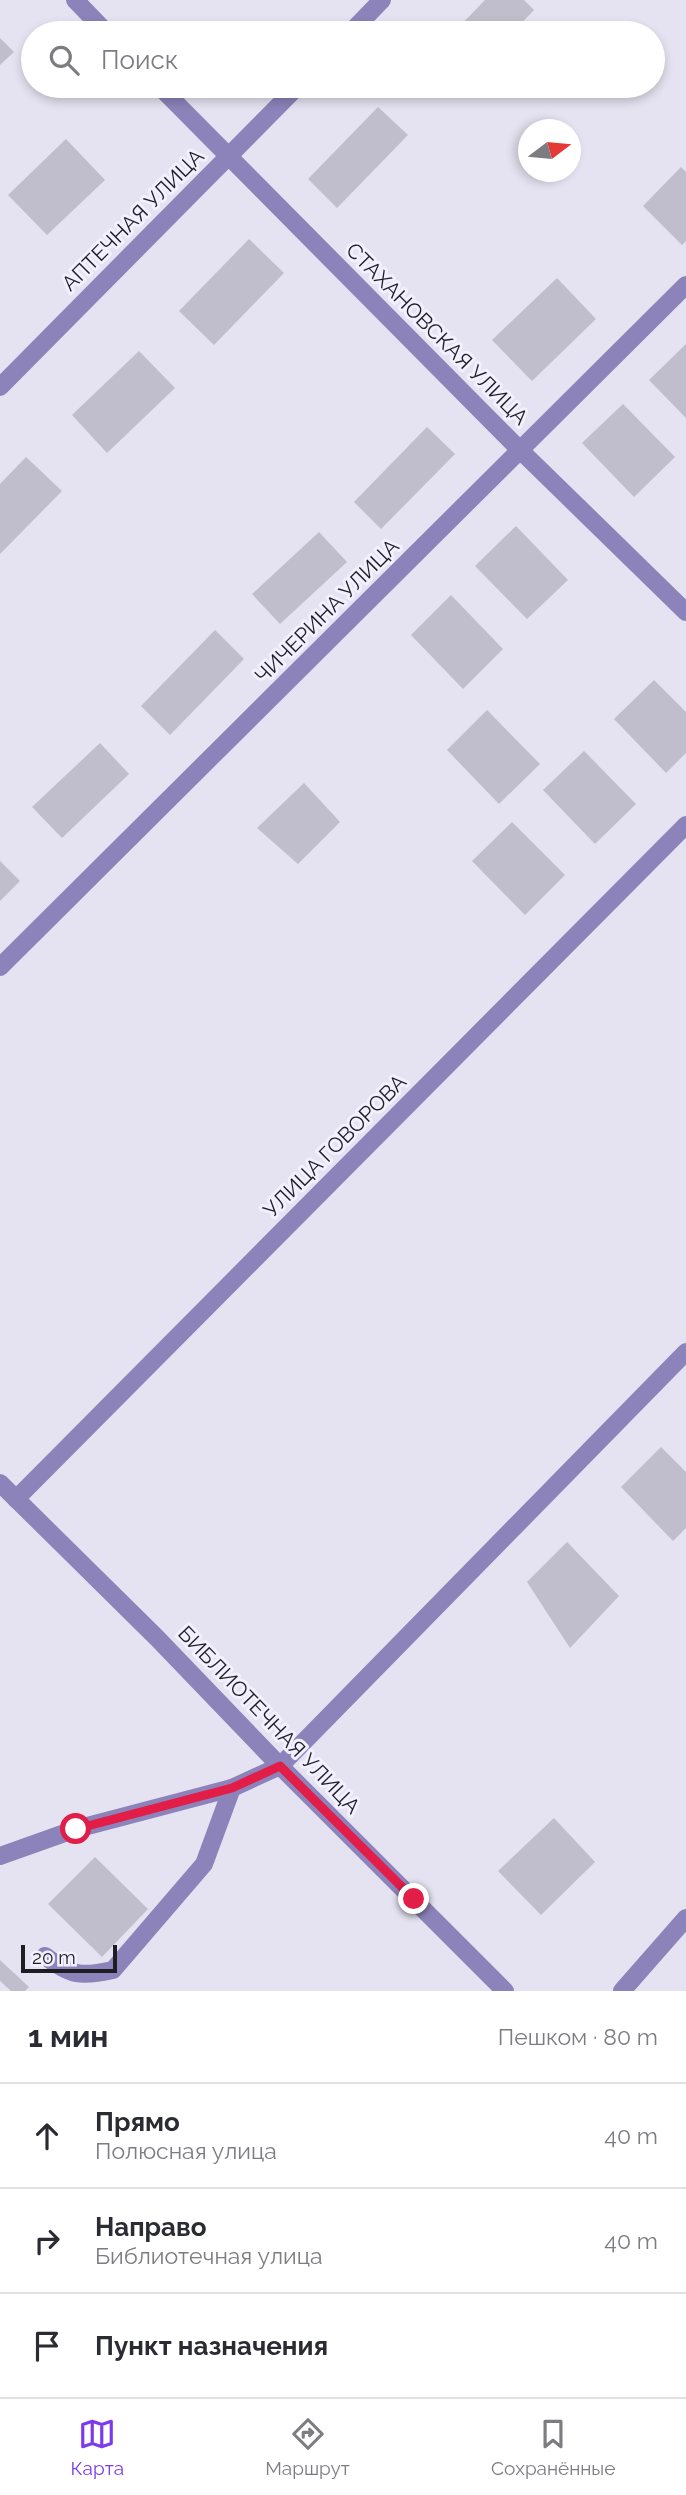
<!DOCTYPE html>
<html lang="ru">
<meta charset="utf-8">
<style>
body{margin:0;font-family:Raleway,sans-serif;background:#f2f2f3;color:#2b2b33}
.compass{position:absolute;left:518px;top:119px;width:63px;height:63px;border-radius:50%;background:#fff;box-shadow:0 4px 10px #0003;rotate:74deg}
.scale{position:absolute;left:21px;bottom:18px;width:96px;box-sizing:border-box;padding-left:7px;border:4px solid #1e1d22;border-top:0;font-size:19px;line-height:24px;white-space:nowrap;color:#1e1d22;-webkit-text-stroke:5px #f2f0ff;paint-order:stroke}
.stop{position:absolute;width:21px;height:21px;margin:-16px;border:5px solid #e11d48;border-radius:50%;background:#fff}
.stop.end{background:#e11d48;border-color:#fff;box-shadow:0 2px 7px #0008}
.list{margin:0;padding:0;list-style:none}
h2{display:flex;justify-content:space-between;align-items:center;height:91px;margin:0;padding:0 28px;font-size:30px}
h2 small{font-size:23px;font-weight:400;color:#7c7c81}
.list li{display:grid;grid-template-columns:46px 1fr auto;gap:21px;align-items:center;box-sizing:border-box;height:105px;padding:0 28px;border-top:2px solid #e1e1e2}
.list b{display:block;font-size:26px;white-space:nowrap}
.list p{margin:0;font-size:23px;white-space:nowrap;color:#7c7c81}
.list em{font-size:23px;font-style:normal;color:#7c7c81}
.icon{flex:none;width:38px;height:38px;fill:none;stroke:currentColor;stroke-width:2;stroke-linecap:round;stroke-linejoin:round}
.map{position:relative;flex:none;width:686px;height:1991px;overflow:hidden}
.search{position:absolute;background:#fff;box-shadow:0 4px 10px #0003;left:21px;right:21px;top:21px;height:77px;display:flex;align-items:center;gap:18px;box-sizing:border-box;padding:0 24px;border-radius:38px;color:#7c7c81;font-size:26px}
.sheet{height:406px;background:#fff}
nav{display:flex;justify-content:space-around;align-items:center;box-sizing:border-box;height:98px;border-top:2px solid #e1e1e2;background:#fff;font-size:19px;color:#7c7c81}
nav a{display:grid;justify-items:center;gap:4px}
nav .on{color:#7c3aed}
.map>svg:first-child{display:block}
</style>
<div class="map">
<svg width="686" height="1991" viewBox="0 0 686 1991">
<rect width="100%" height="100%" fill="#e5e3f1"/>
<!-- building -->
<g fill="#c0becc">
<polygon points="485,0 524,0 534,10 512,33 453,33"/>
<polygon points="0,38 14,52 0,65"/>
<polygon points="378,107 408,135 337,208 308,179"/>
<polygon points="66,139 105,180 47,235 8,195"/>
<polygon points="681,167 686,172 686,241 682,245 643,206"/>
<polygon points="249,239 284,273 214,345 179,311"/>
<polygon points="557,278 596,319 532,381 492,340"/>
<polygon points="686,344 686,418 649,380"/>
<polygon points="139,351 175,388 107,453 72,415"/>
<polygon points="623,404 675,457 634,497 582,443"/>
<polygon points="427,427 455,454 381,529 354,502"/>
<polygon points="26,457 62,491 0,554 0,484"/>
<polygon points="516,526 568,580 527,619 475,566"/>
<polygon points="319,532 347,562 280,624 252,594"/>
<polygon points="451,595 503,649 463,689 411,635"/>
<polygon points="215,630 244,659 170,735 141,706"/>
<polygon points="654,680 686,712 686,753 666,773 614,719"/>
<polygon points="487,710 540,764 499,804 447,750"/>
<polygon points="100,743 129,774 62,838 32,807"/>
<polygon points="584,751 636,804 595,844 543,790"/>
<polygon points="304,783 340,822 298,864 257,828"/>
<polygon points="512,822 565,875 525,915 472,861"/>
<polygon points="0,861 20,881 0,901"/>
<polygon points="661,1447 686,1472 686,1528 673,1541 621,1487"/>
<polygon points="567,1542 619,1596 570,1648 527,1582"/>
<polygon points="554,1818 595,1862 541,1915 498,1871"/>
<polygon points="95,1857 148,1909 102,1957 48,1904"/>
<polygon points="0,1960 29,1987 25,1991 11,1991 0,1981"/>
</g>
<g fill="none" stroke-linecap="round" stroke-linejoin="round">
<!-- minor -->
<g stroke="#8c83ba" stroke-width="18">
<polyline points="75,0 107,33"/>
<polyline points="350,33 382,0"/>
<polyline points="159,86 521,451 686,612"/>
<polyline points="0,387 298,86"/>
<polyline points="0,967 686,285"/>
<polyline points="0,1483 157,1638 280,1766 505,1991"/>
<polyline points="16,1499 686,825"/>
<polyline points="0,1856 76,1829 232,1788 280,1766 686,1352"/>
<path d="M45 1956C71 1976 81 1977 113 1970L204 1864 232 1788"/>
<polyline points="622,1991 686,1918"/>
</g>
</g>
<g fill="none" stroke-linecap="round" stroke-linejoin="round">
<!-- route -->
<polyline stroke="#e11d48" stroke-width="9" points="76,1829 232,1788 280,1766 414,1899"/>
</g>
<g text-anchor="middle" stroke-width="6" stroke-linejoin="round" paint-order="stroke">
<!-- street labels -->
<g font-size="21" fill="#1e1d22" stroke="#f2f0ff">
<text transform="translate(133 220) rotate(-45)" y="7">АПТЕЧНАЯ УЛИЦА</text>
<text transform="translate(437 334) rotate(45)" y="7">СТАХАНОВСКАЯ УЛИЦА</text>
<text transform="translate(327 611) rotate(-45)" y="7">ЧИЧЕРИНА УЛИЦА</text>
<text transform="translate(335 1146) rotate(-45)" y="7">УЛИЦА ГОВОРОВА</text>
<text transform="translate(269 1720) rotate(46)" y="7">БИБЛИОТЕЧНАЯ УЛИЦА</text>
</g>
</g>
</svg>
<svg class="compass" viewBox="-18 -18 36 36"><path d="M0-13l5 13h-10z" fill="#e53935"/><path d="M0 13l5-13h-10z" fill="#7c7c81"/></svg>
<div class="scale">20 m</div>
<div class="stop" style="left:76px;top:1829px"></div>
<div class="stop end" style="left:414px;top:1899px"></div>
<div class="search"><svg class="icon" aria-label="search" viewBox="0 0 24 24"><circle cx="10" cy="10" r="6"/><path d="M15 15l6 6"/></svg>Поиск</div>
</div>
<section class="sheet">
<h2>1 мин<small>Пешком · 80 m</small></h2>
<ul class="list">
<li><svg class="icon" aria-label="ahead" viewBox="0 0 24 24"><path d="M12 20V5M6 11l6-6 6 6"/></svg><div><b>Прямо</b><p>Полюсная улица</p></div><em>40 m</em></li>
<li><svg class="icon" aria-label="right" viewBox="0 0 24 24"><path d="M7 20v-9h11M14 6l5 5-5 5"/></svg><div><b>Направо</b><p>Библиотечная улица</p></div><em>40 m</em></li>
<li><svg class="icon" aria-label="arrive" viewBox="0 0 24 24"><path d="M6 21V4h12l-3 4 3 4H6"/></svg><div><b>Пункт назначения</b></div></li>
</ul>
</section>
<nav>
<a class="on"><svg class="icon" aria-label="map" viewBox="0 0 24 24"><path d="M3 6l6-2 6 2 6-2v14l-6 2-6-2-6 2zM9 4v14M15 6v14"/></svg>Карта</a>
<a><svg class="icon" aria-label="directions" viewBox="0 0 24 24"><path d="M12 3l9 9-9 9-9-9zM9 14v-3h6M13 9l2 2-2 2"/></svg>Маршрут</a>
<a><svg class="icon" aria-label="saved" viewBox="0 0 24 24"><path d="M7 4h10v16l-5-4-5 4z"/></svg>Сохранённые</a>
</nav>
